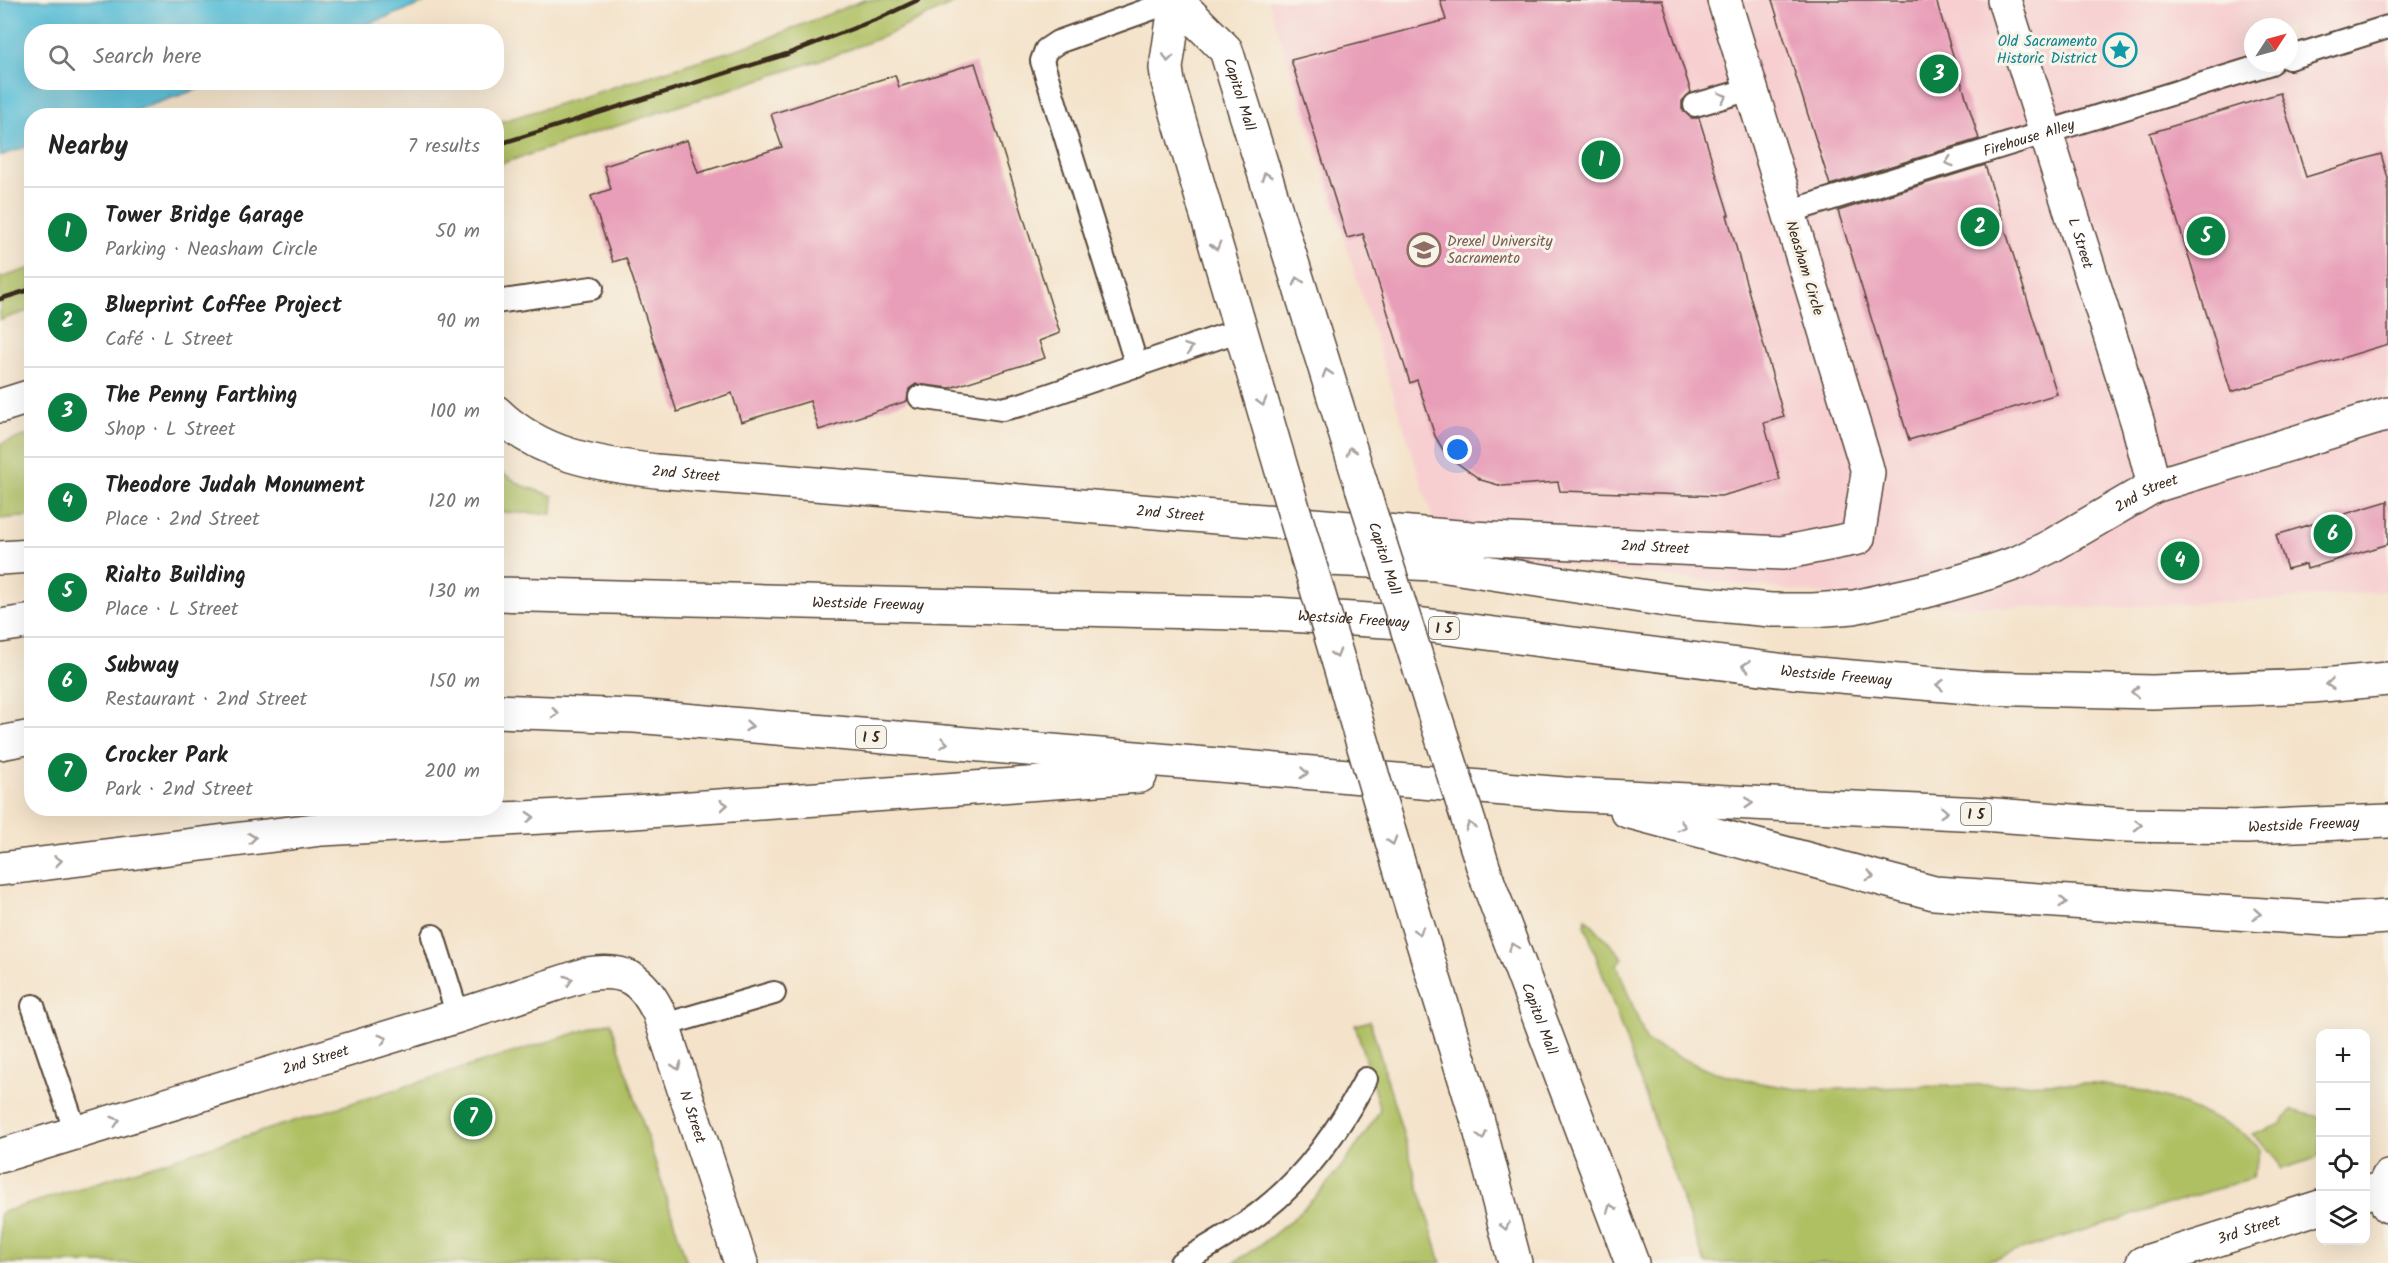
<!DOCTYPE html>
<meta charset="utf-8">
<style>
body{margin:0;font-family:Kalam,sans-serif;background:#f6f6f6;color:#222}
.controls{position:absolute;right:18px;bottom:18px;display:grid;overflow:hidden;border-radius:12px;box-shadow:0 6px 24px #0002}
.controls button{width:54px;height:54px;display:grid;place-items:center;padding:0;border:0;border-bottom:2px solid #e0e0e0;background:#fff;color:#222;font:30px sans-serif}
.compass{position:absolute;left:2244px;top:18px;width:54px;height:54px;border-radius:50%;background:#fff;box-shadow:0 6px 24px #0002;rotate:54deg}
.you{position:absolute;left:1458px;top:450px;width:21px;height:21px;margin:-15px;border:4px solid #fff;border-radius:50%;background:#1a73e8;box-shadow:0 0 0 9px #1a73e833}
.badge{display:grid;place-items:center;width:39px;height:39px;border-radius:50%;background:#0b8043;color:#fff;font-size:20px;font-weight:700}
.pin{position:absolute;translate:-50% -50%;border:3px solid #fff;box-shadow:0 2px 6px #0006}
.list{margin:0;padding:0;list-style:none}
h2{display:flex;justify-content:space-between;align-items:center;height:78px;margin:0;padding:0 24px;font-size:26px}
h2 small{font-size:20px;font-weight:400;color:#767676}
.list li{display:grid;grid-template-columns:39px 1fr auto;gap:18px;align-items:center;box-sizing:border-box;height:90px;padding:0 24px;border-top:2px solid #e0e0e0}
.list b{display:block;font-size:22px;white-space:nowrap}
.list p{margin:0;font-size:20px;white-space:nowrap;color:#767676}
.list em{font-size:20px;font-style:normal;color:#767676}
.icon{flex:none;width:33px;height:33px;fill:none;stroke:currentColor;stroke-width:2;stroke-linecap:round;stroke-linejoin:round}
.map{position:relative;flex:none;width:2388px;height:1263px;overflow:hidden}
.search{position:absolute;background:#fff;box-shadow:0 6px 24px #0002;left:24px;top:24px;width:480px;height:66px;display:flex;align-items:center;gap:15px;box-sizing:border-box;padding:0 21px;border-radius:24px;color:#767676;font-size:22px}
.panel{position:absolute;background:#fff;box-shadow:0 6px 24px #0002;left:24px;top:108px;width:480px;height:708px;border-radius:24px}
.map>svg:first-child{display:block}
</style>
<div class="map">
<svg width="2388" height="1263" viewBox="0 0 2388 1263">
<rect width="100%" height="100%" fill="#f7f3e8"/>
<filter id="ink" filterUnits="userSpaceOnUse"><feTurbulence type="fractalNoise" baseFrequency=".0167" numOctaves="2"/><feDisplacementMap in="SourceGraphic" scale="12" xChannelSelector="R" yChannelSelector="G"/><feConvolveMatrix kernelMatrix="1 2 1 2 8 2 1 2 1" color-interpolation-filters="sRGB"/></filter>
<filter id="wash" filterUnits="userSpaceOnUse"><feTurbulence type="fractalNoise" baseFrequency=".008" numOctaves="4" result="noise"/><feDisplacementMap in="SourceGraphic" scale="24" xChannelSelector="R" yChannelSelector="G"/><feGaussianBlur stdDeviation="1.35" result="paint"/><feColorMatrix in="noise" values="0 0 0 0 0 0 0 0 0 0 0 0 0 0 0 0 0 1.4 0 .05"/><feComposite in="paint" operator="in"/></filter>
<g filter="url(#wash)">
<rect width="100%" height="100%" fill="#f4e3ca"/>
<!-- built -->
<path fill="#f7cfd1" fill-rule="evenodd" d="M1268 0H2388V591L2271 600 2095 608 1924 605 1443 551ZM2253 27H2289V63H2253Z"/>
<!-- green -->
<g fill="#afc063" stroke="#757540" stroke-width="1.5">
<polygon points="864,0 960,0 885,36 832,56 497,165 497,123 756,43"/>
<polygon points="31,268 31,310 0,320 0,278"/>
<polygon points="31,434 31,516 0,519 0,444"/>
<polygon points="496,469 521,485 553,496 552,514 497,512"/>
<polygon points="1586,918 1623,958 1617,965 1647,1042 1707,1070 1760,1083 1804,1090 2049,1083 2096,1084 2134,1089 2177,1102 2237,1129 2261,1149 2252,1178 1979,1263 1705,1263 1585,925"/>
<path d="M1370 1021 1441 1263H1233C1298 1223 1341 1175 1380 1110L1355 1025Z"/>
<polygon points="611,1022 687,1263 0,1263 0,1213"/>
<path d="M2291 1110 2320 1117V1157L2281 1169C2278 1155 2262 1144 2252 1135L2281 1124Z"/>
</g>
<!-- water -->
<polygon fill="#5abfd8" stroke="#4a747b" stroke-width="1.5" points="0,0 432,0 349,31 32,32 32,82 216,83 121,115 32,116 31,145 0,156"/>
<g id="blocks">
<!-- building -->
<g fill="#e89eb8">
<polygon points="1440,0 1662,0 1691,92 1682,101 1682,109 1691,118 1699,118 1729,215 1727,215 1784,417 1764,423 1780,480 1721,496 1560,491 1558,482 1502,486 1481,480 1446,455 1435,436 1417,380 1410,383 1363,234 1347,238 1291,60 1446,20"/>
<polygon points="1772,0 1936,0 1979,139 1830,185"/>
<polygon points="975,63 1060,333 1039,341 1045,358 950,388 916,384 909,389 907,401 819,430 810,401 741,422 732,393 677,412 626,258 613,262 591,196 611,189 604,166 687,140 698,173 782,147 771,114 895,75 899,87"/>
<polygon points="2280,93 2306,177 2381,154 2388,178 2388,344 2231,392 2150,133"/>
<polygon points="1985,165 2057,394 1909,440 1838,211"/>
<polygon points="2388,501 2388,544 2307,569 2306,564 2287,569 2276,535"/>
</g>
</g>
</g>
<g filter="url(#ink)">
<use href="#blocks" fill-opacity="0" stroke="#574638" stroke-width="1.5"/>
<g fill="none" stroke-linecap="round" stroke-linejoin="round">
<defs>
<g id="service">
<polyline points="2289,58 2388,27"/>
<polyline points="1695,105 1751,89"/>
<path id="s1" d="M1788 212 2271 63"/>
<polyline points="496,302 592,288"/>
<polyline points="1137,366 1042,61 1046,50 1058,42 1176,0"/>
<polyline points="920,397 1002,409 1020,405 1240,330"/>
<polyline points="433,936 458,1016"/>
<polyline points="33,1006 76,1133"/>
<polyline points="664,1025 774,993"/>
<path d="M1181 1263C1208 1246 1237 1231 1262 1211 1307 1176 1339 1129 1366 1079"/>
</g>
<g id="minor">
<path id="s2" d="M2004 0 2138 424 2154 486"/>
<polyline points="0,406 32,396"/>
<path id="s3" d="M496 412C541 456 598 464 656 471L1471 538 1782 553 1858 538 1868 473 1866 465 1724 0"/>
<path id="s4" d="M1307 558 1434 564 1673 601 1771 610H1813L1854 607 1930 590 1985 574 2019 562 2051 546 2154 486 2388 414"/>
<path id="s5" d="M0 1156 458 1016 587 974C625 968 642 978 659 1013L741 1263"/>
</g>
<g id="secondary">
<path id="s6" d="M1176 0 1226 50 1362 487"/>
<polyline points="1176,0 1166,68 1168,82 1284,478"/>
<polyline points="1402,875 1477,1118 1515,1263"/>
<path id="s7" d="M1488 882 1632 1263"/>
<polyline points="2366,1193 2383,1188 2388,1206"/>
<path id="s8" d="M2143 1263 2320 1207"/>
</g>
<g id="motorway">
<polyline points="0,558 32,556"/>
<path id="s9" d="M496 594 1273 614 1401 622 1793 672 1981 688 2152 692 2312 686 2388 679"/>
<polyline points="0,626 32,621"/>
<path id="s10" d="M496 711 635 716 1564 794 1982 814 2124 825 2247 827 2388 821"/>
<polyline points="0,743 32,737"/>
<polyline points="1627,811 1934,893 2341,920 2388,917"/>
<polyline points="0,869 322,829 634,812 1140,776"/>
<polyline points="2383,1188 2388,1177"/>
</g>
</defs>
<!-- service casing -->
<use href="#service" stroke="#574638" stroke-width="26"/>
<!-- minor casing -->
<use href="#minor" stroke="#574638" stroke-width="36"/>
<!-- secondary casing -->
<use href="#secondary" stroke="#574638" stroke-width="36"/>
<!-- motorway casing -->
<use href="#motorway" stroke="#574638" stroke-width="36"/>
<!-- service -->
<use href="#service" stroke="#fff" stroke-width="22"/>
<!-- minor -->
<use href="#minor" stroke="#fff" stroke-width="33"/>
<!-- secondary -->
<use href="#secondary" stroke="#fff" stroke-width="33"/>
<!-- motorway -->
<use href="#motorway" stroke="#fff" stroke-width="33"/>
<!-- rail -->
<g stroke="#3b2a1e" stroke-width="4.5">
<polyline points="496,145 787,54 880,18 918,0"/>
<polyline points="0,299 32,289"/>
</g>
<defs>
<g id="secondary-bridge">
<polyline points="1284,478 1402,875"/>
<path id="s11" d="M1362 487 1488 882"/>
</g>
</defs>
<!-- secondary-bridge casing -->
<use href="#secondary-bridge" stroke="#574638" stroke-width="36" stroke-linecap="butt"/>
<!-- secondary-bridge -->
<use href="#secondary-bridge" stroke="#fff" stroke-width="33"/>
</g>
<!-- one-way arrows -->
<defs><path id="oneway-chevron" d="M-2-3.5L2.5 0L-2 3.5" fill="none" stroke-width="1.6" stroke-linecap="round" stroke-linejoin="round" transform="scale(1.5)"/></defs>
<g stroke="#a79f9a">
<use href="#oneway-chevron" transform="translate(1168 58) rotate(98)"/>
<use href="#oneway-chevron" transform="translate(1723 97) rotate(-17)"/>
<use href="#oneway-chevron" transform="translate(1949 162) rotate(163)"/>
<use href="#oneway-chevron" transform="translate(1266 176) rotate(-107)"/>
<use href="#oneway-chevron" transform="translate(1216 246) rotate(74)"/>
<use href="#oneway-chevron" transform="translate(1298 281) rotate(-107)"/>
<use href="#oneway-chevron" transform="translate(1189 348) rotate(-19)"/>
<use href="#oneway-chevron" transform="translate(1327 373) rotate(-107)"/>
<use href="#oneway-chevron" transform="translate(1262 402) rotate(74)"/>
<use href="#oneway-chevron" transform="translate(1351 451) rotate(-107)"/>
<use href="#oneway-chevron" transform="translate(1336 654) rotate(73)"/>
<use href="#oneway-chevron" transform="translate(1746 666) rotate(-173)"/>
<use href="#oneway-chevron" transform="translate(2330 684) rotate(175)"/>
<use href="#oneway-chevron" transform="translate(1940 685) rotate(-175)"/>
<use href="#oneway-chevron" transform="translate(2135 692) rotate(-179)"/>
<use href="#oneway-chevron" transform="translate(555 713) rotate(2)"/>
<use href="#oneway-chevron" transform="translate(749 726) rotate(5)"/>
<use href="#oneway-chevron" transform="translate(944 743) rotate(5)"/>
<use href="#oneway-chevron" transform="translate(1304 773) rotate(5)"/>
<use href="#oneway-chevron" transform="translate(1749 803) rotate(3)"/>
<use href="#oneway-chevron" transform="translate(724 805) rotate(-4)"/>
<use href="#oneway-chevron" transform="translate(1944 812) rotate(3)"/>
<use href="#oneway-chevron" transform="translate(530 817) rotate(-3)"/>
<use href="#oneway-chevron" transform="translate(2138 825) rotate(1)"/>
<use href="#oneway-chevron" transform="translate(1470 826) rotate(-107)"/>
<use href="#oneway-chevron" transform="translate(1682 826) rotate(15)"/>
<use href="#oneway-chevron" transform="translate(252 838) rotate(-7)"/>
<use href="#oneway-chevron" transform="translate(1392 841) rotate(73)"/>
<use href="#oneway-chevron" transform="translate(58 861) rotate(-7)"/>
<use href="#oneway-chevron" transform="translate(1870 876) rotate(15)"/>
<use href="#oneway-chevron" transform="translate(2063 902) rotate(4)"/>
<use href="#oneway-chevron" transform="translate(2257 914) rotate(4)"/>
<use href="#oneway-chevron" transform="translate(1419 931) rotate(73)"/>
<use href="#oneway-chevron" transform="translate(1513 947) rotate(-111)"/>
<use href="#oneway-chevron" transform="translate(569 980) rotate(-18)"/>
<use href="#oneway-chevron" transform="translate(383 1039) rotate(-17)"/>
<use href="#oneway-chevron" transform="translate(677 1066) rotate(72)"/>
<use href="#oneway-chevron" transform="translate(116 1121) rotate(-17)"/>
<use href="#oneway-chevron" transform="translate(1482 1136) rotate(75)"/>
<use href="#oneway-chevron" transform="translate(1611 1208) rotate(-111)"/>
<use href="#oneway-chevron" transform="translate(1505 1226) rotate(76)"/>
</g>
</g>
<!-- icons -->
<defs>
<symbol id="sight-ring" viewBox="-11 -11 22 22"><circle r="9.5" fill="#f7f3e8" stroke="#0f9aa8" stroke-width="1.5"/><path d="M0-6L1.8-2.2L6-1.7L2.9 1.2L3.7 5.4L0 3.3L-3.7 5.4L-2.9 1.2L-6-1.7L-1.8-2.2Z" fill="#0f9aa8"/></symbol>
<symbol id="university-ring" viewBox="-11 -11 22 22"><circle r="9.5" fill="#f7f3e8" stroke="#8d6e63" stroke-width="1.5"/><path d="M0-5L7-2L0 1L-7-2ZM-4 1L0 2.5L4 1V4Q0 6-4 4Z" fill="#8d6e63"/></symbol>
</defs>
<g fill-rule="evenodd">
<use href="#sight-ring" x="2101" y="31" width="38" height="38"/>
<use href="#university-ring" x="1405" y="231" width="38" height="38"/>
</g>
<g text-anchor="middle" stroke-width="6" stroke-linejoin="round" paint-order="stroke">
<!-- shield labels -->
<g fill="#f7f3e8" stroke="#73665b" stroke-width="1.5">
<rect x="1429" y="617" width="30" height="22" rx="4.5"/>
<rect x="856" y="726" width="30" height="22" rx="4.5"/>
<rect x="1961" y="803" width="30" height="22" rx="4.5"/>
</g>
<g font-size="14" font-weight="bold" fill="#3b2a1e">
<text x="1444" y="633">I 5</text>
<text x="871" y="742">I 5</text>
<text x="1976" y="819">I 5</text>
</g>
<!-- culture labels -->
<g font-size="15" fill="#0d838f" stroke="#f7f3e8" text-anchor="end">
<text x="2097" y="46">Old Sacramento<tspan x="2097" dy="17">Historic District</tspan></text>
</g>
<!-- street labels -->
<g font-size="15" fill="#3b2a1e" stroke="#f7f3e8">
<text dy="5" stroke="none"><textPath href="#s6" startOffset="117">Capitol Mall</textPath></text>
<text dy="5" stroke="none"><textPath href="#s1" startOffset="252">Firehouse Alley</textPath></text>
<text dy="5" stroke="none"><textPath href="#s2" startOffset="255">L Street</textPath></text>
<text transform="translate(1805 268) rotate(73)" y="5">Neasham Circle</text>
<text dy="5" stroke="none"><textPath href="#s3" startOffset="204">2nd Street</textPath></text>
<text dy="5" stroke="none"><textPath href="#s4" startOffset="867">2nd Street</textPath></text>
<text dy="5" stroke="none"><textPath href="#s3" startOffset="690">2nd Street</textPath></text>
<text dy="5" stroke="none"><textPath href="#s3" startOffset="1176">2nd Street</textPath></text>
<text dy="5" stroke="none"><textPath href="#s11" startOffset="75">Capitol Mall</textPath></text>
<text dy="5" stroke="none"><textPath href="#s9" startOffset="372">Westside Freeway</textPath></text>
<text dy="5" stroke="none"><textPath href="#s9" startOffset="858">Westside Freeway</textPath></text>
<text dy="5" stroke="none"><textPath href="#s9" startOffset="1344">Westside Freeway</textPath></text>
<text dy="5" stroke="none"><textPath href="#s10" startOffset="1812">Westside Freeway</textPath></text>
<text dy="5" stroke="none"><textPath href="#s7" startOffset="146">Capitol Mall</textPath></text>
<text dy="5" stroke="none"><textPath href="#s5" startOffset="330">2nd Street</textPath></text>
<text dy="5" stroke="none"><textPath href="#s5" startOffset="814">N Street</textPath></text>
<text dy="5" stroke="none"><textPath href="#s8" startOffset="111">3rd Street</textPath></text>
</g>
<!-- education labels -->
<g font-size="15" fill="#785e54" stroke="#f7f3e8" text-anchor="start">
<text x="1447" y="246">Drexel University<tspan x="1447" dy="17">Sacramento</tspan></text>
</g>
</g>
</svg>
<div class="controls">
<button>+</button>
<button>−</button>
<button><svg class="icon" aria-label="locate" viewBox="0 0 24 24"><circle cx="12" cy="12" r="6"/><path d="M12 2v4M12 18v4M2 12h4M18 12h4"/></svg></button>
<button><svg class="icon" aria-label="layers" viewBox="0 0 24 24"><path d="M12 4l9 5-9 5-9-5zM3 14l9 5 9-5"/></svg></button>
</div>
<svg class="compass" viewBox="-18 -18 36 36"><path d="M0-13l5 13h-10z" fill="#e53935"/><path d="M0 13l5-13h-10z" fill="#767676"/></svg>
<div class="you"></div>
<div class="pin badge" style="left:1601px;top:160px">1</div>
<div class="pin badge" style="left:1980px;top:227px">2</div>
<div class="pin badge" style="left:1939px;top:74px">3</div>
<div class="pin badge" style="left:2180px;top:561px">4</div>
<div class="pin badge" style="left:2206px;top:236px">5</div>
<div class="pin badge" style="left:2333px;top:534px">6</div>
<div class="pin badge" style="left:473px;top:1117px">7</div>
<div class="search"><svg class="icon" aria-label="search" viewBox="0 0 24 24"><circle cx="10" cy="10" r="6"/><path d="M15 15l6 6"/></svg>Search here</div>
<section class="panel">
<h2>Nearby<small>7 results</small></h2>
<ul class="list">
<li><span class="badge">1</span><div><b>Tower Bridge Garage</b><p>Parking · Neasham Circle</p></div><em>50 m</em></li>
<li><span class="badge">2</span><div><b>Blueprint Coffee Project</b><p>Café · L Street</p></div><em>90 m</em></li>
<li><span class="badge">3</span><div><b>The Penny Farthing</b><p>Shop · L Street</p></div><em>100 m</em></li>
<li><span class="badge">4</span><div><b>Theodore Judah Monument</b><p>Place · 2nd Street</p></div><em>120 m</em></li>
<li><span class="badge">5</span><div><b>Rialto Building</b><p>Place · L Street</p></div><em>130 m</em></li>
<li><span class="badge">6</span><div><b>Subway</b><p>Restaurant · 2nd Street</p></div><em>150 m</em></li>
<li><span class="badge">7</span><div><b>Crocker Park</b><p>Park · 2nd Street</p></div><em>200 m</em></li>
</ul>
</section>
</div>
